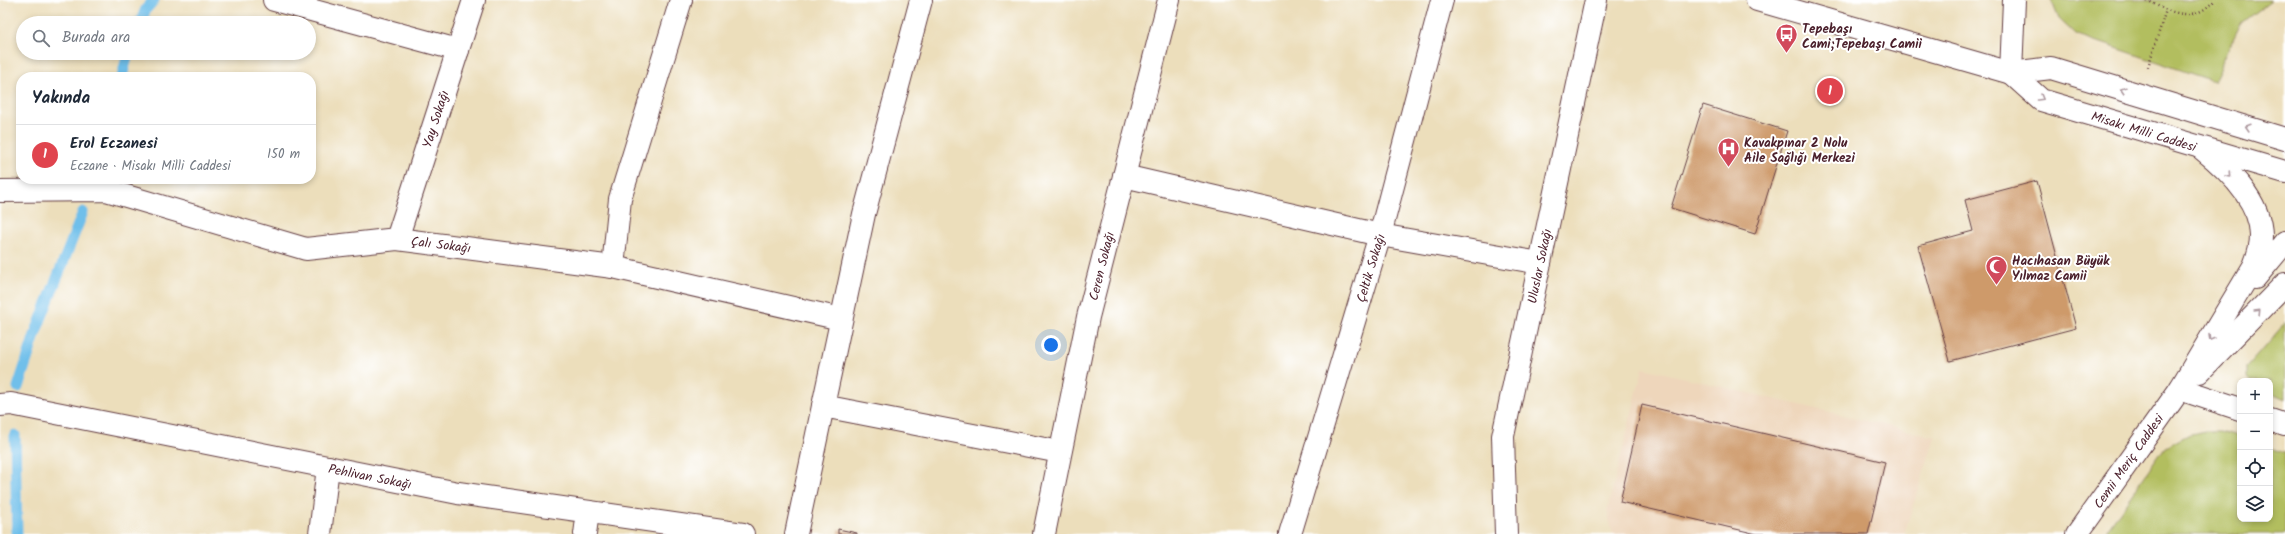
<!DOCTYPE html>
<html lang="tr">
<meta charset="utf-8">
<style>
body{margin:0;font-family:Kalam,sans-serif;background:#f6f6f7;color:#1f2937}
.controls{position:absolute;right:12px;bottom:12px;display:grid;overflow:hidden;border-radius:8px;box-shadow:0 2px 6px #0003}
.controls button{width:36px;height:36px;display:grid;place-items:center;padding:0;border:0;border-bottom:1px solid #e0e1e3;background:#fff;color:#1f2937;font:20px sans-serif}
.you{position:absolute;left:1051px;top:345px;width:14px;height:14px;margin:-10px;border:3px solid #fff;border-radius:50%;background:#1a73e8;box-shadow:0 0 0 6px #1a73e833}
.badge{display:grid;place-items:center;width:26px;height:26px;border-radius:50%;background:#d1495b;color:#fff;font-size:13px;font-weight:700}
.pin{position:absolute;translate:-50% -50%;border:2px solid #fff;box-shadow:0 1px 4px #0006}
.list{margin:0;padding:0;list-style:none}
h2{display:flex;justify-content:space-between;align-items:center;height:52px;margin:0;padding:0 16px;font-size:17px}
h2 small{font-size:13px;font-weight:400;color:#747a83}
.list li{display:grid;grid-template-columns:26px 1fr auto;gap:12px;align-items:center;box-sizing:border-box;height:60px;padding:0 16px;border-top:1px solid #e0e1e3}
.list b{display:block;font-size:15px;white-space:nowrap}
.list p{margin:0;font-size:13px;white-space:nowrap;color:#747a83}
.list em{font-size:13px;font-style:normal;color:#747a83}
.icon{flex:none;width:22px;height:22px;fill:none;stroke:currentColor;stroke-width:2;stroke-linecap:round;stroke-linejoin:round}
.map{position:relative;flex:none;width:2285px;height:534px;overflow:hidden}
.search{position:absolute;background:#fff;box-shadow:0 2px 6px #0003;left:16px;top:16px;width:300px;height:44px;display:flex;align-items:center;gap:10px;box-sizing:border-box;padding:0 14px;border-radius:22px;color:#747a83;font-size:15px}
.panel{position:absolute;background:#fff;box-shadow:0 2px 6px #0003;left:16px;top:72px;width:300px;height:112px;border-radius:16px}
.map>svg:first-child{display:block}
</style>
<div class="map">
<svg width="2285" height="534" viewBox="0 0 2285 534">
<rect width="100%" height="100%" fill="#fff"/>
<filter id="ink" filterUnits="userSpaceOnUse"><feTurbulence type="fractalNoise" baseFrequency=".025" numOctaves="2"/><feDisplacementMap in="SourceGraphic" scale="8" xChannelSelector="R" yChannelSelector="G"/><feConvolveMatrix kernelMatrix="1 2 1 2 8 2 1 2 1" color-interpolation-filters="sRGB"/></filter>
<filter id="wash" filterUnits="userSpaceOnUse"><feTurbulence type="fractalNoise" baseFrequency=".012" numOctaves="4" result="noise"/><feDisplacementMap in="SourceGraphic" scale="16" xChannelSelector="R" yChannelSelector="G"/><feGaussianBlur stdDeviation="0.9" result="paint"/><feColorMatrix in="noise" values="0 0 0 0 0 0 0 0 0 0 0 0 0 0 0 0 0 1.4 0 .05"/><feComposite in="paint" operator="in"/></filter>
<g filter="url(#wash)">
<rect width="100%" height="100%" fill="#ecdebb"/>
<!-- built -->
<polygon fill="#eed6bb" points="1643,368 1935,437 1904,534 1613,534 1607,511"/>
<!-- green -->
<g fill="#b2be5f" stroke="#7e6e45">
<polygon points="2051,0 2271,0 2241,23 2213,81 2075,34 2059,19"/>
<polygon points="2285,323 2285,399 2270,392 2270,381 2250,381 2247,378 2247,367"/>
<polygon points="2204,431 2221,431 2240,437 2240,519 2270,519 2270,448 2285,453 2285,534 2104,534 2165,447 2190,434"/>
</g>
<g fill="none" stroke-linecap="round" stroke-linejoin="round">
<!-- stream -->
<g stroke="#6fbfea" stroke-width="11">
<polyline points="140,23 146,9 154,0"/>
<polyline points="122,77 128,53"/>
<polyline points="18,387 37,329 83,212"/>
<polyline points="15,435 17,534"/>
</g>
</g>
<g id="blocks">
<!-- building -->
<g fill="#ce9a6a">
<polygon points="1703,105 1787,131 1755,234 1671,208"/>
<polygon points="2037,181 2076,328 1950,361 1918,246 1973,231 1965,200"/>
<polygon points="1642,405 1885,462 1868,534 1757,534 1620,502"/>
<polygon points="838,529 857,533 857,534 838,534"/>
</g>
</g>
</g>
<g filter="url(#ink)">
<use href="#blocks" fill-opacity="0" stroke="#623c41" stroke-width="1"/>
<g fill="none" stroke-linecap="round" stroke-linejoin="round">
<defs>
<g id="street">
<polyline points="274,0 458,50"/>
<polyline points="1124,176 1380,235 1540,263"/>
<polyline points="0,191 106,190 306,249 397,239 613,267 841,319"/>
<polyline points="397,239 474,0"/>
<polyline points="613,267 620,199 681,0"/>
<polyline points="2180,389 2240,409"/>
<polyline points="0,405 11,404 458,493 743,534"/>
<polyline points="823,406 864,214 921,0"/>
<polyline points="2270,420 2285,425"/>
<polyline points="320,534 328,467"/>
<polyline points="585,534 588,512"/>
<polyline points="796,534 823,406 1060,452"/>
<polyline points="1044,534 1088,317 1169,0"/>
<polyline points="1290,534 1380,235 1442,0"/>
<polyline points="1506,534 1503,436 1596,0"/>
</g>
<g id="secondary">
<polyline points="1757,0 2011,73 2051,68 2285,139"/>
<polyline points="2011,73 2041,100 2285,172"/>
<polyline points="2011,73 2014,0"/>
<polyline points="2255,278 2285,242"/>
<polyline points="2199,372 2285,284"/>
<path d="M2077 534 2180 389 2254 266C2258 256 2261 246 2261 236 2261 200 2226 168 2201 148"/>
</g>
</defs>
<!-- street casing -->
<use href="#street" stroke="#623c41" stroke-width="24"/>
<!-- secondary casing -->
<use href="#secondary" stroke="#623c41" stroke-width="24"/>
<!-- path -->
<g stroke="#623c41" stroke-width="2.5" stroke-dasharray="1 3" stroke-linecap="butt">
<path d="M2147 0C2171 14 2195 23 2215 0"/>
<polyline points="2148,67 2166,10"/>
</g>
<!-- street -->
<use href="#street" stroke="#fff" stroke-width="22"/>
<!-- secondary -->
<use href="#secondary" stroke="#fff" stroke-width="22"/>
</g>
<!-- one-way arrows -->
<defs><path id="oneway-chevron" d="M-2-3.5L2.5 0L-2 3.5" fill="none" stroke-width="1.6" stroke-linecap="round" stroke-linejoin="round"/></defs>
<g stroke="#ae9aa0">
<use href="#oneway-chevron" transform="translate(2123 90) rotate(-163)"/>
<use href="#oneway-chevron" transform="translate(2041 98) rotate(30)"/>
<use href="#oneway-chevron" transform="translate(2248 127) rotate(-163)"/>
<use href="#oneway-chevron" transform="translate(2229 175) rotate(48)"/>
<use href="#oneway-chevron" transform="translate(2258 312) rotate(-46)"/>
<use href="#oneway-chevron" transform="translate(2211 338) rotate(121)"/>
</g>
</g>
<!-- icons -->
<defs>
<symbol id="bus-pin" viewBox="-11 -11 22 30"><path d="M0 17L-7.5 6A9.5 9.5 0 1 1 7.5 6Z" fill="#d1495b" stroke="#fff"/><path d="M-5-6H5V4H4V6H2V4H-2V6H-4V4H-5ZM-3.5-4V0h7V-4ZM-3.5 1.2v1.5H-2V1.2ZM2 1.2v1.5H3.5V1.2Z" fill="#fff"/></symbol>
<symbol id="hospital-pin" viewBox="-11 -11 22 30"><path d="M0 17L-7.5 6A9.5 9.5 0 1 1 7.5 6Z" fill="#d1495b" stroke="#fff"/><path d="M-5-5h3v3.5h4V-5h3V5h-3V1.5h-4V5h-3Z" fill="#fff"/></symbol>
<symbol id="mosque-pin" viewBox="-11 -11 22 30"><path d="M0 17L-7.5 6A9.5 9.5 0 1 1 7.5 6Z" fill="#d1495b" stroke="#fff"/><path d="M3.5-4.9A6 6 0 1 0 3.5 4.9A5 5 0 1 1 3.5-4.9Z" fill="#fff"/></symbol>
</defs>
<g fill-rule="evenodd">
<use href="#bus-pin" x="1774" y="22" width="25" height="34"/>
<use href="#hospital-pin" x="1716" y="136" width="25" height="34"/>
<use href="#mosque-pin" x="1984" y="254" width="25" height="34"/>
</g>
<g text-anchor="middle" stroke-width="4" stroke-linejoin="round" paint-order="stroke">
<!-- poi labels -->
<g font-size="13" font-weight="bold" fill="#4a1f2b" stroke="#fff" text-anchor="start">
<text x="1802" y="33">Tepebaşı<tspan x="1802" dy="15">Cami;Tepebaşı Camii</tspan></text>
<text x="1744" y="147">Kavakpınar 2 Nolu<tspan x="1744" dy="15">Aile Sağlığı Merkezi</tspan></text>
<text x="2012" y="265">Hacıhasan Büyük<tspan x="2012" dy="15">Yılmaz Camii</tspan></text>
</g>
<!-- street labels -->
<g font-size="13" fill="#4a1f2b" stroke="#fff">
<text transform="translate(435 119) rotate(-72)" y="5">Yay Sokağı</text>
<text transform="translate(2144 131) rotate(17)" y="5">Misakı Milli Caddesi</text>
<text transform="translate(441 244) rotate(7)" y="5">Çalı Sokağı</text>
<text transform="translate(1101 266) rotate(-76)" y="5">Ceren Sokağı</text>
<text transform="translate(1539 266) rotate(-78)" y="5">Uluslar Sokağı</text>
<text transform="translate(1370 268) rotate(-73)" y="5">Çeltik Sokağı</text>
<text transform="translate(2128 461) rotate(-55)" y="5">Cemii Meriç Caddesi</text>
<text transform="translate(370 476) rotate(11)" y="5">Pehlivan Sokağı</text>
</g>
</g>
</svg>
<div class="controls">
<button>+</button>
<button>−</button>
<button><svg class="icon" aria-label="locate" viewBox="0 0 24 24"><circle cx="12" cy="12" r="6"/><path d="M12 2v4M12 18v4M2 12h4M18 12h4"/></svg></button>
<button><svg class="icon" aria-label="layers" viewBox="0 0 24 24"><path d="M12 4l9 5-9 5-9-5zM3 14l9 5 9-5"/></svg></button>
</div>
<div class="you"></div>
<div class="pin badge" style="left:1830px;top:91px;background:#e0444e">1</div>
<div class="search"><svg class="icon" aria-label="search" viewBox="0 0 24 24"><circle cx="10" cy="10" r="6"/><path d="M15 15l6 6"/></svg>Burada ara</div>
<section class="panel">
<h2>Yakında<small></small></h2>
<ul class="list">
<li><span class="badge" style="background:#e0444e">1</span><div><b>Erol Eczanesi</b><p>Eczane · Misakı Milli Caddesi</p></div><em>150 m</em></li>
</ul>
</section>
</div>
